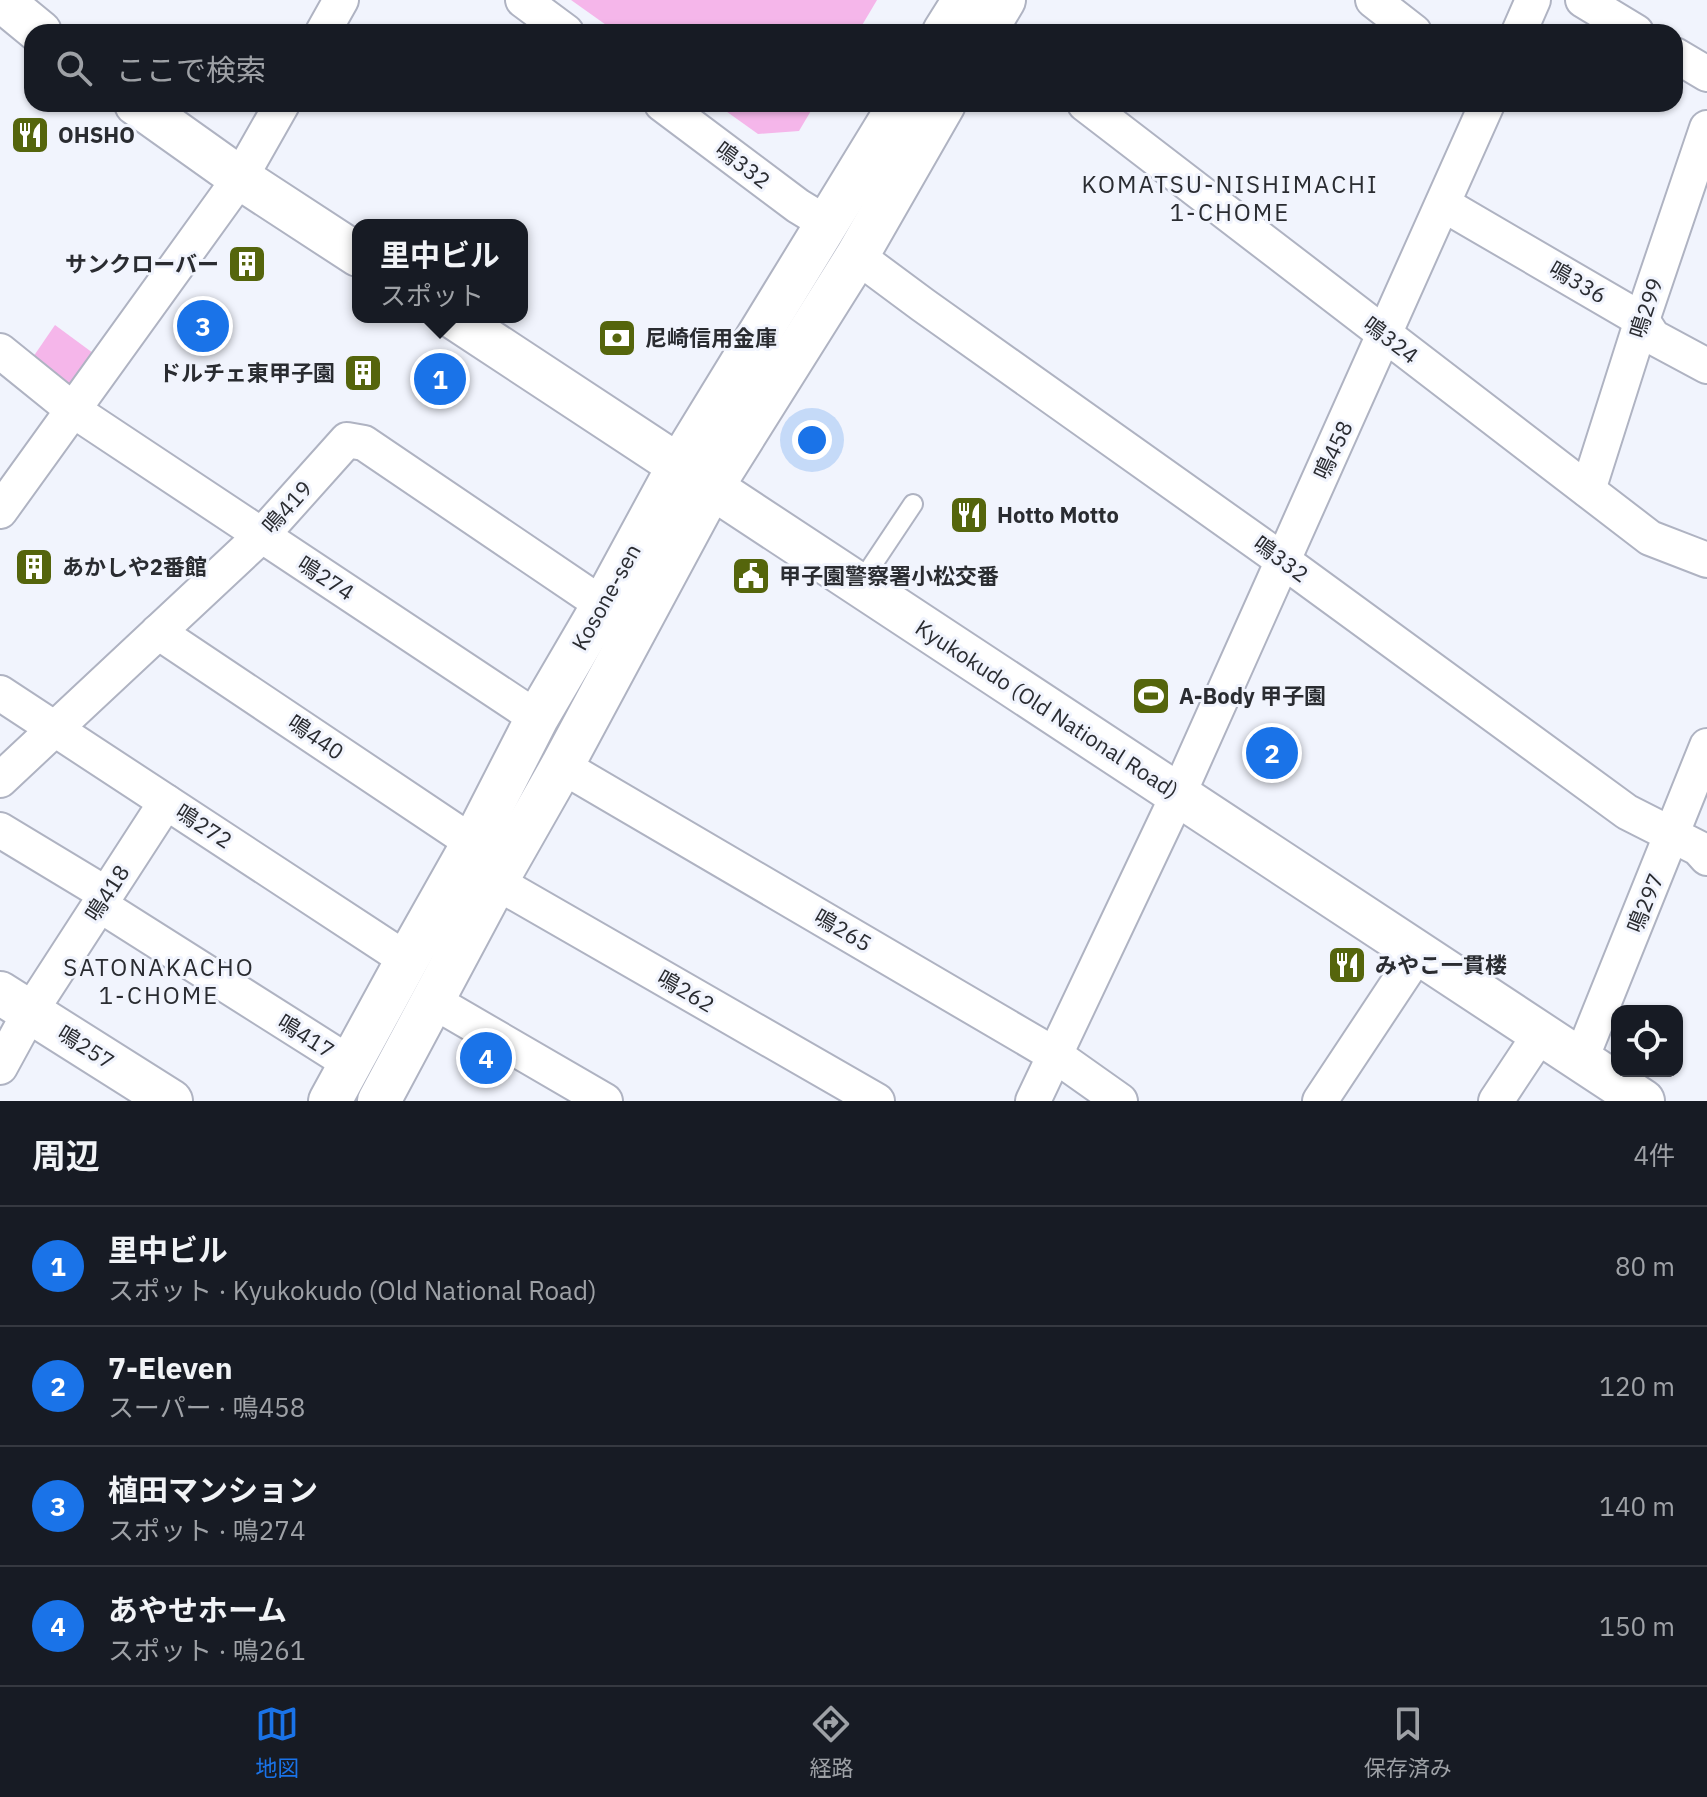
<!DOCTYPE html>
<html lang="ja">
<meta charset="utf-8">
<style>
body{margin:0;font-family:"IBM Plex Sans","Noto Sans JP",sans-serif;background:#242831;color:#f1f3f6}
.controls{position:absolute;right:24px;bottom:24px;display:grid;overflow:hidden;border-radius:16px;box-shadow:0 2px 6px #0004}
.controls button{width:72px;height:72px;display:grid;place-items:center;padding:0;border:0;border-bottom:2px solid #363941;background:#171b24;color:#f1f3f6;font:40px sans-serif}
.you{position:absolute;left:812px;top:440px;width:28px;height:28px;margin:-20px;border:6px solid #fff;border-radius:50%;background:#1a73e8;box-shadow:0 0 0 12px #1a73e833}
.badge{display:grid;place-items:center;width:52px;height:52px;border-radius:50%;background:#1a73e8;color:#fff;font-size:26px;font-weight:700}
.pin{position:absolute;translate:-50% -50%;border:4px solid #fff;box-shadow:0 2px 8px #0006}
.popup{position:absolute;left:352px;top:219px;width:176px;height:104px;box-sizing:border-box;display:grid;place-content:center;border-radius:16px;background:#171b24;filter:drop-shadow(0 2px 6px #0005);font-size:26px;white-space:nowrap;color:#9ea1a6}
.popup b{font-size:30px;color:#f1f3f6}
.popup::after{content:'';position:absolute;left:50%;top:100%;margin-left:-16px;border:16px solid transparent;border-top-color:#171b24}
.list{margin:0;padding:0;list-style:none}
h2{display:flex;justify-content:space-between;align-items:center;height:104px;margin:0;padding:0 32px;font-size:34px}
h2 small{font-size:26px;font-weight:400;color:#9ea1a6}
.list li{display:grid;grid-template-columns:52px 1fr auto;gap:24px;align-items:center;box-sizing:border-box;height:120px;padding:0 32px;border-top:2px solid #363941}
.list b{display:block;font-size:30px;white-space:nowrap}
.list p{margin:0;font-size:26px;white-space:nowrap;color:#9ea1a6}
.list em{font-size:26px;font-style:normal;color:#9ea1a6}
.icon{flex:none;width:44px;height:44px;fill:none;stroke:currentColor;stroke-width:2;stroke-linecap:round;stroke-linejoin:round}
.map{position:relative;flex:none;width:1707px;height:1101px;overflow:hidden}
.search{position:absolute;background:#171b24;box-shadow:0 2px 6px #0004;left:24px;right:24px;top:24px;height:88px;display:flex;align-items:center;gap:20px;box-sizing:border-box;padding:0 28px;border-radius:24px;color:#9ea1a6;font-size:30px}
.sheet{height:584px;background:#171b24}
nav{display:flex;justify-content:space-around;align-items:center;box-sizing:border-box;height:112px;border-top:2px solid #363941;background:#171b24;font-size:22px;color:#9ea1a6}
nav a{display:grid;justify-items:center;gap:4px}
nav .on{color:#1a73e8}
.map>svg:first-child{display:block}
</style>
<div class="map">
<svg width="1707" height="1101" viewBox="0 0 1707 1101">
<rect width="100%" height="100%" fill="#f1f4fd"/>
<!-- green -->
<g fill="#f5b6ea">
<polygon points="571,0 877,0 858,32 616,32"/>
<polygon points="716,104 815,104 799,131 758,134"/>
<polygon points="55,325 97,356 77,384 63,386 31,360"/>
</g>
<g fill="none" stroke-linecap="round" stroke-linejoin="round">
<defs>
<polyline id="service" points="859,585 913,504"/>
<g id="minor">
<polyline points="523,0 566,32"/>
<polyline points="1373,0 1414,32"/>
<polyline points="1583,0 1636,32"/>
<polyline points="323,32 341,0"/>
<polyline points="1519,32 1533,0"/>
<polyline points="1675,55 1707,74"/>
<polyline points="662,104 798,206 826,223"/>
<polyline points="1085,104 1650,538 1707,560"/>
<polyline points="1443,204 1642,320 1653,337 1707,366"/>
<polyline points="857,256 923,305 1282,560 1627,812 1698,848 1707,858"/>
<polyline points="0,351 73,410 537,718"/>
<polyline points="1588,490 1642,320 1707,128"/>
<polyline points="0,511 240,178 282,104"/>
<polyline points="158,632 473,843"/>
<polyline points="0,693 407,960"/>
<polyline points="562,766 1055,1055 1120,1101"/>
<polyline points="0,780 261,536 347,440 364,443 603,605"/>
<polyline points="0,830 106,894"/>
<polyline points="496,882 877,1101"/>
<polyline points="100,905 351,1064"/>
<polyline points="433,1001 605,1101"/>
<polyline points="1581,1059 1707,746"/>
<polyline points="0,1067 30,1012 166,802"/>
<polyline points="1033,1101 1178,795 1487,104"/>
<polyline points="1320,1101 1418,953"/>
<polyline points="1496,1101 1541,1033"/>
</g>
<g id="tertiary">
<polyline points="1,0 40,32"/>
<polyline points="944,32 964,0"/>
<polyline points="985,32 1004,0"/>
<polyline points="136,104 240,178 358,255"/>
<polyline points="453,317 1643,1101"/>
<polyline points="0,993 171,1101"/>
<polyline points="330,1101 407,960 473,843 537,718 603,605 679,465 900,104"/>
<polyline points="379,1101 496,882 562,766 712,487 857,256 944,104"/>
</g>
</defs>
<!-- service casing -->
<use href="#service" stroke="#afb3c2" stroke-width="22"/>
<!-- minor casing -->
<use href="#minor" stroke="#afb3c2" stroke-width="38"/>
<!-- tertiary casing -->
<use href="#tertiary" stroke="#afb3c2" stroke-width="46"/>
<!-- service -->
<use href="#service" stroke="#fff" stroke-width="18"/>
<!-- minor -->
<use href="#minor" stroke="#fff" stroke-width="34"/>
<!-- tertiary -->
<use href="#tertiary" stroke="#fff" stroke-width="42"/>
</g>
<!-- icons -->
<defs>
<symbol id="restaurant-square" viewBox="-11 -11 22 22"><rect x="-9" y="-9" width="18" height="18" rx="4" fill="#55650c" stroke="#f1f4fd"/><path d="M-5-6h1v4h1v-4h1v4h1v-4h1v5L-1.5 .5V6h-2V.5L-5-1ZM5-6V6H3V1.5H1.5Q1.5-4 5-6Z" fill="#fff"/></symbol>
<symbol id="building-square" viewBox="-11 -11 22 22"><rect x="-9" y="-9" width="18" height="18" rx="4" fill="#55650c" stroke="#f1f4fd"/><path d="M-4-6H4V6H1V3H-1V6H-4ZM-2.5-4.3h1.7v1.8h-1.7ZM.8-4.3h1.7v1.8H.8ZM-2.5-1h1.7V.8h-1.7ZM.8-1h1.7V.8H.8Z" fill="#fff"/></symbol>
<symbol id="bank-square" viewBox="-11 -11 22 22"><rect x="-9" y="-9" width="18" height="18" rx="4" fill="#55650c" stroke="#f1f4fd"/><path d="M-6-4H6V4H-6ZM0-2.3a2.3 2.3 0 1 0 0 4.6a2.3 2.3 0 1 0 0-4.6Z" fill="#fff"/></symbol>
<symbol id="civic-square" viewBox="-11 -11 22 22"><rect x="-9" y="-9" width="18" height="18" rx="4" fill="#55650c" stroke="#f1f4fd"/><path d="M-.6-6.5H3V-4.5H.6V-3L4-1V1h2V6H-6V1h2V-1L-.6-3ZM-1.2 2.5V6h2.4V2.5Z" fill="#fff"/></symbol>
<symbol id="stadium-square" viewBox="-11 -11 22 22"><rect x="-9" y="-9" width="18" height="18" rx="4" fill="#55650c" stroke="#f1f4fd"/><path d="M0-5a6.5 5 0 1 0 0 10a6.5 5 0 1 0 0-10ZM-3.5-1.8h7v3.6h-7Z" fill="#fff"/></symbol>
</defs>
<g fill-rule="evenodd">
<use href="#restaurant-square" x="8" y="113" width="44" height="44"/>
<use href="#building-square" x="225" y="242" width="44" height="44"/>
<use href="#bank-square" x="595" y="316" width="44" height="44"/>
<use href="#building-square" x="341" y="351" width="44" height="44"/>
<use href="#restaurant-square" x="947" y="493" width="44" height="44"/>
<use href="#building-square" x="12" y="545" width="44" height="44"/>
<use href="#civic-square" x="729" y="554" width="44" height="44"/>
<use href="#stadium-square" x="1129" y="674" width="44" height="44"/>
<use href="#restaurant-square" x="1325" y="943" width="44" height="44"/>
</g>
<g text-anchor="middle" stroke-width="6" stroke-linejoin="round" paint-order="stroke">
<!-- poi labels -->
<g font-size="22" font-weight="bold" fill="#2a2c31" stroke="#f1f4fd" text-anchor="start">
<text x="58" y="143">OHSHO</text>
<text x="219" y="272" text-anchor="end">サンクローバー</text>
<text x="645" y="346">尼崎信用金庫</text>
<text x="335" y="381" text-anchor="end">ドルチェ東甲子園</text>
<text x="997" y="523">Hotto Motto</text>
<text x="62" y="575">あかしや2番館</text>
<text x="779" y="584">甲子園警察署小松交番</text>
<text x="1179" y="704">A-Body 甲子園</text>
<text x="1375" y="973">みやこ一貫楼</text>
</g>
<!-- street labels -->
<g font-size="22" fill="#2a2c31" stroke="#f1f4fd">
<text transform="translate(743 165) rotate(37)" y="8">鳴332</text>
<text transform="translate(1578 282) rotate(30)" y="8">鳴336</text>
<text transform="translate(1646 308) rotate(-72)" y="8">鳴299</text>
<text transform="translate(1391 340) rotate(37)" y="8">鳴324</text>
<text transform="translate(1333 450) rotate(-65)" y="8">鳴458</text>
<text transform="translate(287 507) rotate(-48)" y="8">鳴419</text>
<text transform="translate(1281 559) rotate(36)" y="8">鳴332</text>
<text transform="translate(326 578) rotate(33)" y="8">鳴274</text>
<text transform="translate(606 597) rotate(-61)" y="8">Kosone-sen</text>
<text transform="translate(1047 709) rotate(33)" y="8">Kyukokudo (Old National Road)</text>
<text transform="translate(316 737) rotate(34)" y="8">鳴440</text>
<text transform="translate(204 826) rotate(33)" y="8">鳴272</text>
<text transform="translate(107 893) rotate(-57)" y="8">鳴418</text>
<text transform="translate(1645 903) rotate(-68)" y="8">鳴297</text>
<text transform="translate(843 930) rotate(30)" y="8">鳴265</text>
<text transform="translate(686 991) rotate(30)" y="8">鳴262</text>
<text transform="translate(306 1036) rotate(32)" y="8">鳴417</text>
<text transform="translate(86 1047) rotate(32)" y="8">鳴257</text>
</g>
<!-- neighbourhood labels -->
<g font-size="24" letter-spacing="2" fill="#2a2c31" stroke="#f1f4fd">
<text x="1230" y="193">KOMATSU-NISHIMACHI<tspan x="1230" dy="28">1-CHOME</tspan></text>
<text x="159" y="976">SATONAKACHO<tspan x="159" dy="28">1-CHOME</tspan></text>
</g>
</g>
</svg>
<div class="controls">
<button><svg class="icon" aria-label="locate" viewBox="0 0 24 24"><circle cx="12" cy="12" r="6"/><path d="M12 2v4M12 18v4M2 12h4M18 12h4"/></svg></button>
</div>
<div class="you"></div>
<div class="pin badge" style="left:440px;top:379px">1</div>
<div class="popup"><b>里中ビル</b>スポット</div>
<div class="pin badge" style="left:1272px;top:753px">2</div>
<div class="pin badge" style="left:203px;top:326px">3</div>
<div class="pin badge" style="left:486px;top:1058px">4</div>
<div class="search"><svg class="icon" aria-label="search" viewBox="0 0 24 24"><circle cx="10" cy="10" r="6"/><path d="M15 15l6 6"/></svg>ここで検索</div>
</div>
<section class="sheet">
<h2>周辺<small>4件</small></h2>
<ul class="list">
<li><span class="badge">1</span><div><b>里中ビル</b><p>スポット · Kyukokudo (Old National Road)</p></div><em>80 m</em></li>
<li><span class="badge">2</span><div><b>7-Eleven</b><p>スーパー · 鳴458</p></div><em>120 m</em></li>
<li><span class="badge">3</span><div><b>植田マンション</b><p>スポット · 鳴274</p></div><em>140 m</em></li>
<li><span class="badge">4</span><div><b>あやせホーム</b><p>スポット · 鳴261</p></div><em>150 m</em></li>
</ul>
</section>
<nav>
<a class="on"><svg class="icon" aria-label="map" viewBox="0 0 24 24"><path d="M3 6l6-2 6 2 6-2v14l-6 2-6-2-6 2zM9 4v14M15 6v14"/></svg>地図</a>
<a><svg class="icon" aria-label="directions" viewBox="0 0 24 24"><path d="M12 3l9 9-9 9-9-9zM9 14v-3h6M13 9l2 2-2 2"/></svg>経路</a>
<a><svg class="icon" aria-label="saved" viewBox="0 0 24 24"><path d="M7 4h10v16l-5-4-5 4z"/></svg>保存済み</a>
</nav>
